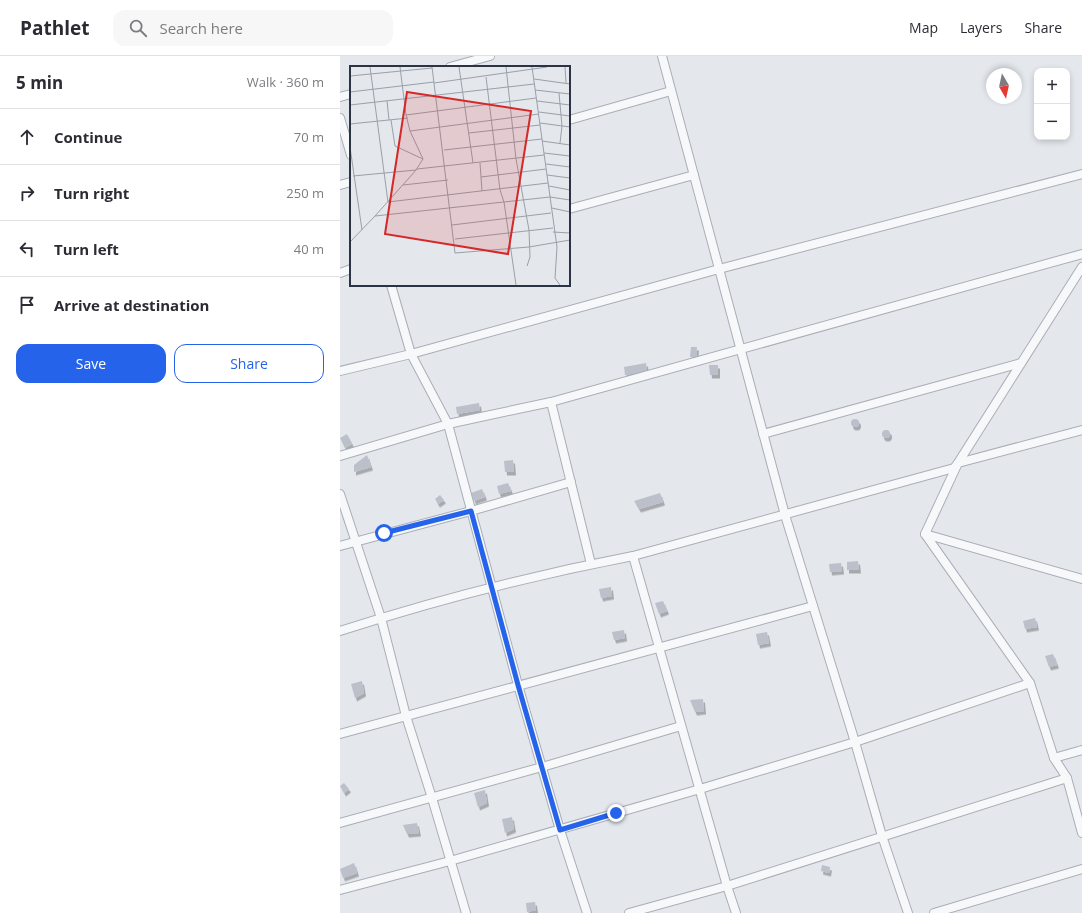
<!DOCTYPE html>
<meta charset="utf-8">
<style>
body{margin:0;font-family:"Open Sans",sans-serif;background:#f7f7f7;color:#2b2b33}
.controls{position:absolute;right:12px;top:12px;display:grid;overflow:hidden;border-radius:8px;box-shadow:0 2px 6px #0003}
.controls button{width:36px;height:36px;display:grid;place-items:center;padding:0;border:0;border-bottom:1px solid #e1e1e2;background:#fff;color:#2b2b33;font:20px sans-serif}
.compass{position:absolute;left:646px;top:12px;width:36px;height:36px;border-radius:50%;background:#fff;box-shadow:0 2px 6px #0003;rotate:171deg}
.stop{position:absolute;width:12px;height:12px;margin:-9px;border:3px solid #2563eb;border-radius:50%;background:#fff}
.stop.end{background:#2563eb;border-color:#fff;box-shadow:0 1px 4px #0008}
.list{margin:0;padding:0;list-style:none}
h2{display:flex;justify-content:space-between;align-items:center;height:52px;margin:0;padding:0 16px;font-size:17px}
h2 small{font-size:13px;font-weight:400;color:#7c7c81}
.list li{display:grid;grid-template-columns:26px 1fr auto;gap:12px;align-items:center;box-sizing:border-box;height:56px;padding:0 16px;border-top:1px solid #e1e1e2}
.list b{display:block;font-size:15px;white-space:nowrap}
.list em{font-size:13px;font-style:normal;color:#7c7c81}
.actions{display:flex;gap:8px;padding:12px 16px}
.actions a{flex:1;padding:9px 0;border:1px solid #2563eb;border-radius:12px;text-align:center;font-size:14px;color:#2563eb}
.actions .main{background:#2563eb;color:#fff}
.icon{flex:none;width:22px;height:22px;fill:none;stroke:currentColor;stroke-width:2;stroke-linecap:round;stroke-linejoin:round}
.map{position:relative;flex:none;width:742px;height:857px;overflow:hidden}
header{display:flex;align-items:center;gap:24px;box-sizing:border-box;height:56px;padding:0 20px;background:#fff;border-bottom:1px solid #e1e1e2}
header strong{font-size:19px}
nav{display:flex;gap:22px;margin-inline-start:auto;font-size:14px}
.search{width:280px;height:36px;background:#f7f7f7;display:flex;align-items:center;gap:10px;box-sizing:border-box;padding:0 14px;border-radius:12px;color:#7c7c81;font-size:15px}
main{display:flex}
aside{flex:1;background:#fff}
.map>svg:first-child{display:block}
</style>
<header>
<strong>Pathlet</strong>
<div class="search"><svg class="icon" aria-label="search" viewBox="0 0 24 24"><circle cx="10" cy="10" r="6"/><path d="M15 15l6 6"/></svg>Search here</div>
<nav><a>Map</a><a>Layers</a><a>Share</a></nav>
</header>
<main>
<aside>
<h2>5 min<small>Walk · 360 m</small></h2>
<ul class="list">
<li><svg class="icon" aria-label="ahead" viewBox="0 0 24 24"><path d="M12 20V5M6 11l6-6 6 6"/></svg><div><b>Continue</b></div><em>70 m</em></li>
<li><svg class="icon" aria-label="right" viewBox="0 0 24 24"><path d="M7 20v-9h11M14 6l5 5-5 5"/></svg><div><b>Turn right</b></div><em>250 m</em></li>
<li><svg class="icon" aria-label="left" viewBox="0 0 24 24"><path d="M17 20v-9H6M10 6l-5 5 5 5"/></svg><div><b>Turn left</b></div><em>40 m</em></li>
<li><svg class="icon" aria-label="arrive" viewBox="0 0 24 24"><path d="M6 21V4h12l-3 4 3 4H6"/></svg><div><b>Arrive at destination</b></div></li>
</ul>
<div class="actions"><a class="main">Save</a><a>Share</a></div>
</aside>
<div class="map">
<svg width="742" height="857" viewBox="0 0 742 857">
<defs>
<filter id="shadow"><feDropShadow dx="2" dy="3.5" stdDeviation="0" flood-color="#0004"/></filter>
</defs>
<rect width="100%" height="100%" fill="#e4e7ec"/>
<!-- building -->
<g fill="#bbc0ca" filter="url(#shadow)">
<polygon points="351,291 357,291 356,301 350,301"/>
<polygon points="306,307 307,315 285,319 284,311"/>
<polygon points="369,309 378,309 378,319 370,319"/>
<polygon points="139,347 140,354 117,358 116,351"/>
<circle cx="515" cy="367" r="4"/>
<circle cx="546" cy="378" r="4"/>
<polygon points="7,378 12,388 5,392 0,382"/>
<polygon points="27,399 31,411 14,416 14,409"/>
<polygon points="173,404 174,416 165,416 164,405"/>
<polygon points="168,427 171,435 159,438 157,430"/>
<polygon points="142,433 145,441 134,445 131,437"/>
<polygon points="320,437 323,446 299,453 294,445"/>
<polygon points="100,439 104,444 98,448 95,443"/>
<polygon points="518,505 519,514 507,514 507,506"/>
<polygon points="501,507 502,515 490,516 489,508"/>
<polygon points="271,531 272,540 261,542 259,533"/>
<polygon points="323,545 327,555 319,558 315,547"/>
<polygon points="695,562 697,571 685,573 683,565"/>
<polygon points="284,574 285,582 274,584 272,576"/>
<polygon points="427,576 429,587 418,589 416,578"/>
<polygon points="713,598 717,609 709,611 705,600"/>
<polygon points="22,625 24,637 15,642 11,628"/>
<polygon points="363,643 364,655 355,656 350,644"/>
<polygon points="4,727 9,733 4,737 0,730"/>
<polygon points="145,734 147,747 138,751 134,737"/>
<polygon points="172,761 174,773 165,777 162,763"/>
<polygon points="77,767 79,777 67,778 63,769"/>
<polygon points="14,807 17,817 3,822 0,813"/>
<polygon points="482,809 490,811 489,817 481,815"/>
<polygon points="195,846 196,854 187,856 186,847"/>
</g>
<g fill="none" stroke-linecap="round" stroke-linejoin="round">
<defs>
<g id="street">
<polyline points="322,0 445,459 515,686 542,780 568,857"/>
<polyline points="110,11 150,0"/>
<polyline points="0,41 11,38"/>
<polyline points="0,62 11,99"/>
<polyline points="229,64 331,35"/>
<polyline points="0,129 11,126"/>
<polyline points="229,153 354,119"/>
<polyline points="0,217 11,213"/>
<polyline points="51,229 71,298 108,368 178,629 220,774 247,857"/>
<polyline points="0,315 71,298 379,213 742,118"/>
<polyline points="211,346 251,508"/>
<polyline points="423,378 681,307"/>
<polyline points="0,400 108,368 211,346 742,198"/>
<polyline points="0,438 41,562 66,660 92,742 126,857"/>
<polyline points="585,478 742,523"/>
<polyline points="0,490 131,455 231,426"/>
<polyline points="293,500 387,830 396,857"/>
<path d="M0 575C96 544 194 519 293 500L614 412 618 407 742 211"/>
<polyline points="0,678 473,550"/>
<polyline points="714,702 742,694"/>
<polyline points="727,722 714,702 690,627 585,478 618,407 742,374"/>
<polyline points="0,767 202,711 341,670"/>
<polyline points="0,834 110,805 360,733 515,686 690,627"/>
<polyline points="289,857 387,830 727,722 742,777"/>
<polyline points="594,857 742,813"/>
</g>
</defs>
<!-- street casing -->
<use href="#street" stroke="#a9aeb7" stroke-width="10"/>
<!-- street -->
<use href="#street" stroke="#f7f8fa" stroke-width="8"/>
</g>
<g fill="none" stroke-linecap="round" stroke-linejoin="round">
<!-- route -->
<polyline stroke="#2563eb" stroke-width="5" points="44,477 131,455 178,629 220,774 276,757"/>
</g>
<!-- overview -->
<g transform="translate(10 10)">
<rect width="220" height="220" fill="#e4e7ec"/>
<path fill="none" stroke="#9a9fa9" stroke-width="1" d="M20 1 38 136 198 117M50 1 56 49 186 32M82 1 105 187 179 181 220 174M109 1 123 97M156 1 166 93 179 164 180 191 177 200M182 1 207 181 205 212 210 219M215 1 216 17M0 10 82 2M136 11 150 124 154 136 166 219M184 13 220 18M84 17 197 1M185 24 220 28M0 26 84 16M209 27 212 60 210 77M37 35 39 54M187 35 220 39M0 39 184 18M189 46 220 50M41 54 45 80 73 93M190 57 220 61M0 58 58 52M60 65 189 48M119 67 190 59M192 75 220 79M0 81 12 164M94 84 192 73M194 87 220 90M194 89 67 103 25 150 200 131 220 134M130 97 132 125M196 98 220 101M197 109 220 112M3 110 66 104 73 93 60 65 56 49M131 111 196 103M53 119 98 114M199 120 220 124M202 142 220 146M102 159 201 147M203 166 220 167M105 173 203 162M0 176 25 150"/>
<path fill="#d62828" fill-opacity="0.15" stroke="#d62828" stroke-width="2" d="M57 26 181 45 158 188 35 168Z"/>
<rect width="220" height="220" fill="none" stroke="#2b3445" stroke-width="2"/>
</g>
</svg>
<div class="controls">
<button>+</button>
<button>−</button>
</div>
<svg class="compass" viewBox="-18 -18 36 36"><path d="M0-13l5 13h-10z" fill="#e53935"/><path d="M0 13l5-13h-10z" fill="#7c7c81"/></svg>
<div class="stop" style="left:44px;top:477px"></div>
<div class="stop end" style="left:276px;top:757px"></div>
</div>
</main>
